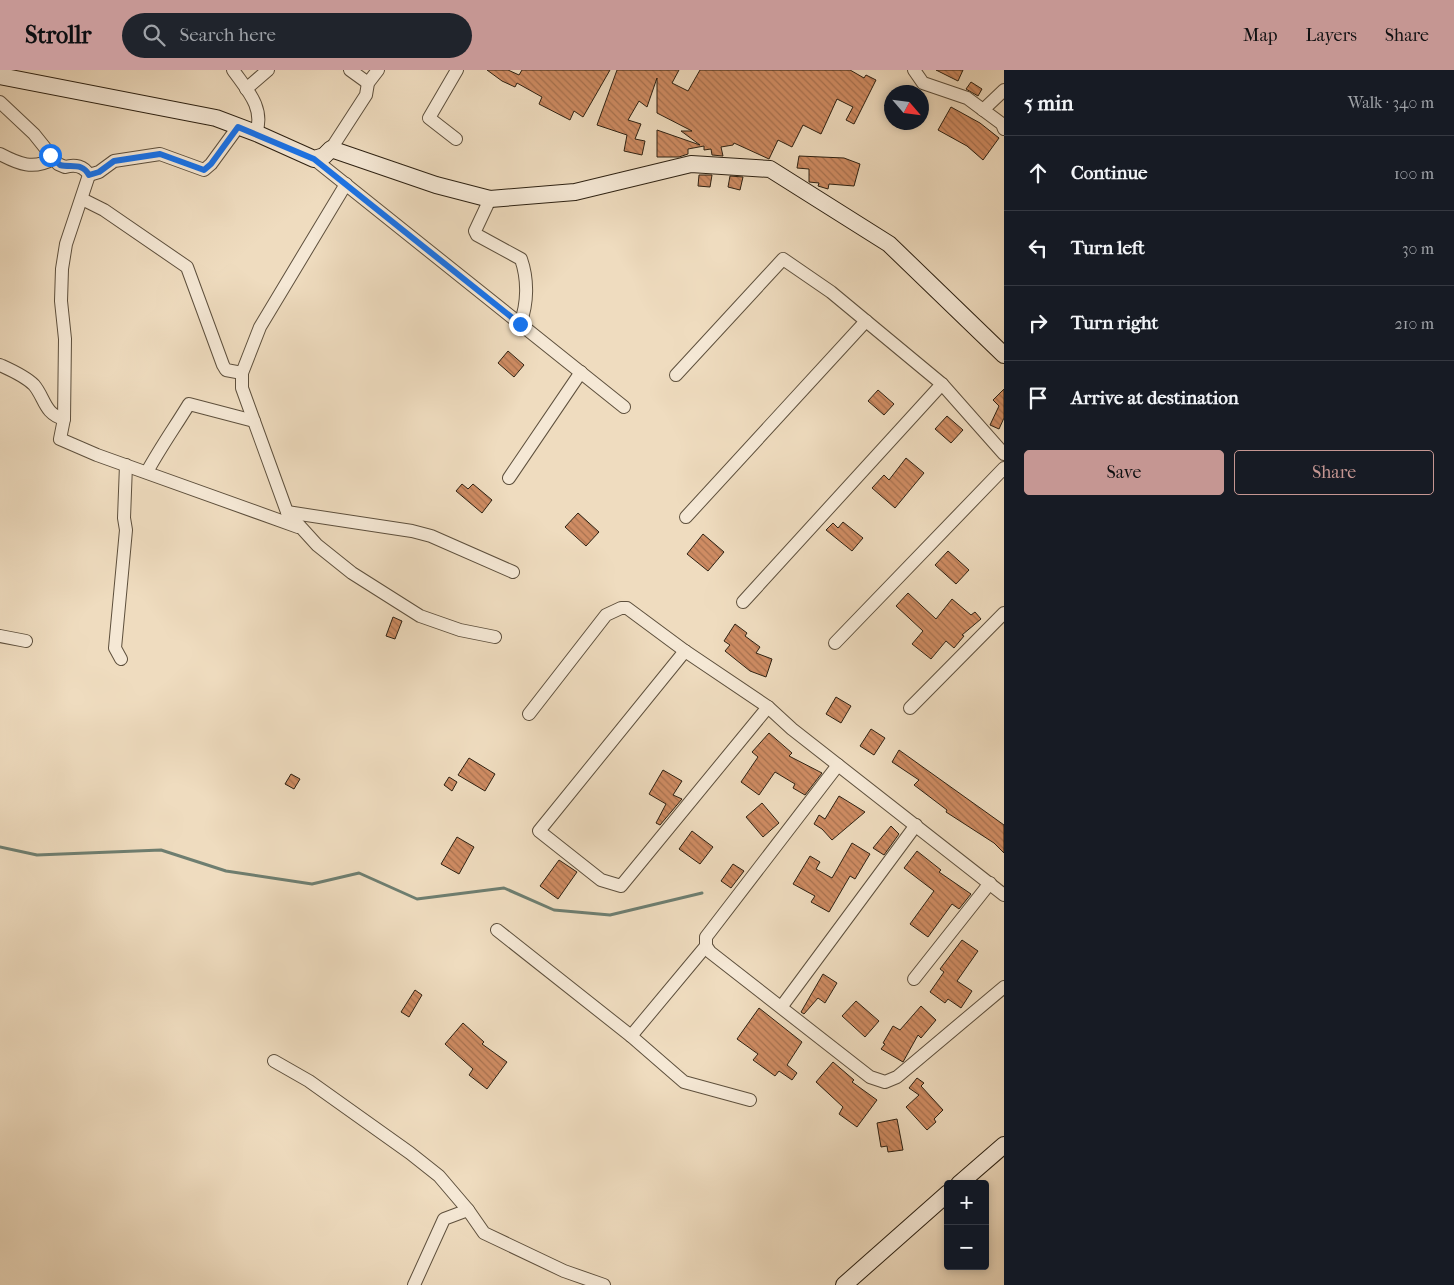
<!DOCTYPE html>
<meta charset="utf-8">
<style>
body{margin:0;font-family:"IM FELL French Canon",serif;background:#20242c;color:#f1f3f6}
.controls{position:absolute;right:15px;bottom:15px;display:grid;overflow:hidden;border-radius:5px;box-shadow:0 2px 8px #0003}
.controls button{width:45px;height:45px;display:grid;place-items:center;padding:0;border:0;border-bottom:1px solid #363941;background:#171b24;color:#f1f3f6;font:25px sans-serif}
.compass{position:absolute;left:884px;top:15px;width:45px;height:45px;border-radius:50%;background:#171b24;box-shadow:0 2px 8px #0003;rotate:118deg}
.stop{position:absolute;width:15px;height:15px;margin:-11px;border:4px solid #1a73e8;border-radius:50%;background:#fff}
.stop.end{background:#1a73e8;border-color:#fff;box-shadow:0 1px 5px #0008}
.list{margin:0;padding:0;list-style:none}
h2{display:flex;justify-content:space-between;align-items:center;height:65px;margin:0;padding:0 20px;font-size:21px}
h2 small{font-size:16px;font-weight:400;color:#9ea1a6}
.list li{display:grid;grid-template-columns:32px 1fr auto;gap:15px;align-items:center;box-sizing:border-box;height:75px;padding:0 20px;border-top:1px solid #363941}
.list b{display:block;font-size:19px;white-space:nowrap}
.list em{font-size:16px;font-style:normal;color:#9ea1a6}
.actions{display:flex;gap:10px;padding:15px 20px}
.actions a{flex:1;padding:11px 0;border:1px solid #c59692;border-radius:5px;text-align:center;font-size:18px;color:#c59692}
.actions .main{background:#c59692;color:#111}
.icon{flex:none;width:28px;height:28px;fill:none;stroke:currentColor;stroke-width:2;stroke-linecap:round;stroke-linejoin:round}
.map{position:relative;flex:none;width:1004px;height:1215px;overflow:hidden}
header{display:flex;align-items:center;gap:30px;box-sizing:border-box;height:70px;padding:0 25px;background:#c59692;color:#111}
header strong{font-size:24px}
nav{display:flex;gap:28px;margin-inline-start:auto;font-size:18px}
.search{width:350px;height:45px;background:#20242c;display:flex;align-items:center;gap:12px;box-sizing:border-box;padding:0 18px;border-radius:28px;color:#9ea1a6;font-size:19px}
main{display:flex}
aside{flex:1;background:#171b24}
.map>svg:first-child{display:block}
</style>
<header>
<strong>Strollr</strong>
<div class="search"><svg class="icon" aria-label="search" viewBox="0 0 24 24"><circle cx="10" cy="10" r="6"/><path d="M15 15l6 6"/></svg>Search here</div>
<nav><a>Map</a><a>Layers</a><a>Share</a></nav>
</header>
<main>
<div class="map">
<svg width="1004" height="1215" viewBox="0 0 1004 1215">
<defs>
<pattern id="building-back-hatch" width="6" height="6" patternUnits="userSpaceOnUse" patternTransform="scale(1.25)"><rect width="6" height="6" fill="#cf8c63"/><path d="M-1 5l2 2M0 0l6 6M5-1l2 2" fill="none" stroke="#a87250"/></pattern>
</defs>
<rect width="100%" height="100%" fill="#efdcbf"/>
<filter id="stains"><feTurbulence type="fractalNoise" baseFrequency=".004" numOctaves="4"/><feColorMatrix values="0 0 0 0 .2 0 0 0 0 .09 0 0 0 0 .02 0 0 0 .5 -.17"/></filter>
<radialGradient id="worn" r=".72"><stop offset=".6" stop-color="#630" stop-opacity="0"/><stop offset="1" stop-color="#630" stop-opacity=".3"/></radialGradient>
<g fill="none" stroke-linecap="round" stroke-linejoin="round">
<!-- stream -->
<polyline stroke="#6e7e70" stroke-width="3" points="0,777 37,785 161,780 226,801 312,814 359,803 417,829 504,818 554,840 610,845 702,823"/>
</g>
<!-- building -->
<g fill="url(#building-back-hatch)" stroke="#2d2112">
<polygon points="487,0 508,0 519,5 522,0 610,0 583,47 574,41 570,50 539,34 542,27 517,13 515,17 502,11"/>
<polygon points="617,0 679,0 672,13 688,21 700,0 850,0 864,8 866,5 876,10 854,54 846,50 853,37 837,29 821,64 803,55 792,77 778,70 769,89 734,73 733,75 721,77 723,86 712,85 711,79 704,80 704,76 688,79 688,84 679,87 657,87 657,60 700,75 681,61 692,61 657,43 657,8 647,37 639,31 628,50 641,54 635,69 645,71 642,85 624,81 627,65 597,55"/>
<polygon points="936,0 963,0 958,11"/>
<polygon points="971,12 982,19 978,26 966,19"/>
<polygon points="951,37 980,53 999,68 983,90 967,76 938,60"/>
<polygon points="799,86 844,88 860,94 854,116 829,114 828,119 818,116 819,113 809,112 809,99 797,98"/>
<polygon points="699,105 712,105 710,117 698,116"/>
<polygon points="730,106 743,107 740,120 728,117"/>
<polygon points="508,281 524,295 514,307 498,293"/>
<polygon points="1004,319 1004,348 999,359 990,355 999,336 993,330"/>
<polygon points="878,320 894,334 884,345 868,331"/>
<polygon points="947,346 963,360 951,373 935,359"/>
<polygon points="906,388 924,403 895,438 872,418 884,405 889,410"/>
<polygon points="462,414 468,419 473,414 492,430 482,443 456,421"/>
<polygon points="578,443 599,462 586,476 565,457"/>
<polygon points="843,452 863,468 852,481 826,460 833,453 838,458"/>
<polygon points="703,464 724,482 708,501 687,484"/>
<polygon points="948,481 969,500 956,514 935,495"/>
<polygon points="908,523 936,549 952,529 971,545 975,542 981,549 962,565 964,566 954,578 946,571 931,589 912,574 923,561 896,536"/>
<polygon points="393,547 402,551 395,569 386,566"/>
<polygon points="735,554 747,563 745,566 760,577 756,583 772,589 766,607 750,601 725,581 730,575 724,571"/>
<polygon points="836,627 851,636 841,653 826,644"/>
<polygon points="871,659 885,668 874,685 860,676"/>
<polygon points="769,663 792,683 789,686 822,703 805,725 793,718 795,714 775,702 759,725 741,712 758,687 752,682"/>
<polygon points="899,680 1004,755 1004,783 994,773 946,742 947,740 914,715 919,710 892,692"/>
<polygon points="469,688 495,704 485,721 458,705"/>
<polygon points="663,700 682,711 673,725 682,729 660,755 656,753 666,734 649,724"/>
<polygon points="291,704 300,709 294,719 285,714"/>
<polygon points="449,707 457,712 452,721 444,715"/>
<polygon points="839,726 865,742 832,770 822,759 814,754 819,745 825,749"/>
<polygon points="762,733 779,753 763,767 746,747"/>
<polygon points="891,756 899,764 884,785 873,778"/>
<polygon points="692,761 713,777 700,794 679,779"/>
<polygon points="457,767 474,777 459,804 441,794"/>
<polygon points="852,773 870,784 855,809 850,806 829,842 811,832 815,826 793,814 810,786 820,792 816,799 832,808"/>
<polygon points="917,781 941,800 939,802 971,824 959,839 952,834 928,867 910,854 934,821 904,798"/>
<polygon points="559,790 577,802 558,829 540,816"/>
<polygon points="733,794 744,801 731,818 721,811"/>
<polygon points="962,870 978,881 957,911 972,921 961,938 948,929 945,933 930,922 944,902 940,899"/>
<polygon points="823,904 837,913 825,933 818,928 804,944 801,942"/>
<polygon points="415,920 422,925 409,947 401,942"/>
<polygon points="856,931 879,951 865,967 842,946"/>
<polygon points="921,936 936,950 921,968 918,965 903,992 881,979 885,974 883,973 893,956 900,960"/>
<polygon points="759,938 802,972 787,995 797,1003 792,1010 779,1001 775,1006 753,990 758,984 737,969"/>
<polygon points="463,953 484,972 482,974 507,992 487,1019 469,1005 473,999 445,974"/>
<polygon points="833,992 854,1010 852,1012 877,1030 857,1057 839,1044 843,1037 816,1012"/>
<polygon points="917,1008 924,1013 921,1016 943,1040 934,1049 936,1052 927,1060 906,1037 919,1025 909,1018"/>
<polygon points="897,1049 903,1080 888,1082 887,1076 881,1077 877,1053"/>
</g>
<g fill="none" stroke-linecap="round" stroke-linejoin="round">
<defs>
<g id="street">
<path d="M233 0C247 20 265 38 256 63"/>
<polyline points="350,0 368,13"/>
<polyline points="914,0 923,13 967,28 1002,54 1004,59"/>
<polyline points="246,19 268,0"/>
<path d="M0 32 34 64 58 94 65 97C75 94 84 96 89 105L66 174 62 199 61 231 65 269 64 349 60 369 97 385 298 457"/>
<polyline points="983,40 1004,20"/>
<polyline points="456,69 429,48 457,0"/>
<polyline points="331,79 366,25 368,13 378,0"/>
<path d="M0 84C19 94 33 100 53 89"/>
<polyline points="314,89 624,337"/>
<polyline points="89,105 99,102 114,91 160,84 204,100 211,94 238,57"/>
<polyline points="346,114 260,257 242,303 242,318 287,442 317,475 352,503 420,546 460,560 495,567"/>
<polyline points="82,129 104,140 187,197 223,295 226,300 242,303"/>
<path d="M490 129 475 161 477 165 521 189C528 209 528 233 520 254"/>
<path d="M0 295C11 300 25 306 34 315 45 328 44 344 64 349"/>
<polyline points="676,305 783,189 831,222 942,314 1004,384"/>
<path d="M147 402C160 378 175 357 189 334L254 351"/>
<polyline points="509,408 581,302"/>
<polyline points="287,442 412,461 431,466 513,502"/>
<polyline points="686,447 866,251"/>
<polyline points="743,532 942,314"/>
<polyline points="0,566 26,571"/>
<polyline points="835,573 1004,398"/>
<polyline points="685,581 539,761 601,810 621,816 768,637"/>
<polyline points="121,589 115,578 126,460 124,448 126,395"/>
<polyline points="910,638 1004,543"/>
<polyline points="529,644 606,545 621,538 627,538 685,581 768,637 792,659 1004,825"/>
<polyline points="838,695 706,867 706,876 710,882 870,1007 885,1012 897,1007 1004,917"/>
<polyline points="497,860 631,966 684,1012 750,1030"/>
<polyline points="914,909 990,813"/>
<polyline points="782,936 916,755"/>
<polyline points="631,966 706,876"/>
<polyline points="274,991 309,1011 410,1083 439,1106 468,1140 444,1149 414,1215"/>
<polyline points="468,1140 484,1163 564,1201 604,1215"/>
</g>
<g id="secondary">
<polyline points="0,6 216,48 256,63 314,89 324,86 331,79 436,115 490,129 575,122 691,94 770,99 889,174 1004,285"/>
<polyline points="959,1114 1004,1075"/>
<polyline points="844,1215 948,1123"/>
</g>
</defs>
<!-- street casing -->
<use href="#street" stroke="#5e503d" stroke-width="14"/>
<!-- secondary casing -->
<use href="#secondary" stroke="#2d2112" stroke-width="18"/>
<!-- street -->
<use href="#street" stroke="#f5e8d5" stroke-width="12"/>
<!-- secondary -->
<use href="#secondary" stroke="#f5e8d5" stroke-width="16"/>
</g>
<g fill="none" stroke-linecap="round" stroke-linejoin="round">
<!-- route -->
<path stroke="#1a73e8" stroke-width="6" d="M50 85 60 95C71 98 82 92 89 105L99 102 114 91 160 84 204 100 211 94 238 57 314 89 520 254"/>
</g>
<rect width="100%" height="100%" filter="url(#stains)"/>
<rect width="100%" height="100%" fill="url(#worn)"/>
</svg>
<div class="controls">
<button>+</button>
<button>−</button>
</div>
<svg class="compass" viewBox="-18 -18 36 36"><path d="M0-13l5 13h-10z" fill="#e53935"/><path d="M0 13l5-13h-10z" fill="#9ea1a6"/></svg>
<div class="stop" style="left:50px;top:85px"></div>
<div class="stop end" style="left:520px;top:254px"></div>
</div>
<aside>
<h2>5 min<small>Walk · 340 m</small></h2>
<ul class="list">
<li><svg class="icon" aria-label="ahead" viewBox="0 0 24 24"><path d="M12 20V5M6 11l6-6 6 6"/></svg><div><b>Continue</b></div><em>100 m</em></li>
<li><svg class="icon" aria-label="left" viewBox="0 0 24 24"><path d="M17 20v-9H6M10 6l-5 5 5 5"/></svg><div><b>Turn left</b></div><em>30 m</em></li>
<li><svg class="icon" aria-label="right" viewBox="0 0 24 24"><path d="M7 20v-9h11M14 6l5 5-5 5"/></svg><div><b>Turn right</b></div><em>210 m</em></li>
<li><svg class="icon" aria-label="arrive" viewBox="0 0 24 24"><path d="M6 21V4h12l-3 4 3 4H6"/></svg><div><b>Arrive at destination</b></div></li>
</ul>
<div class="actions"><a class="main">Save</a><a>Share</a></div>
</aside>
</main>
